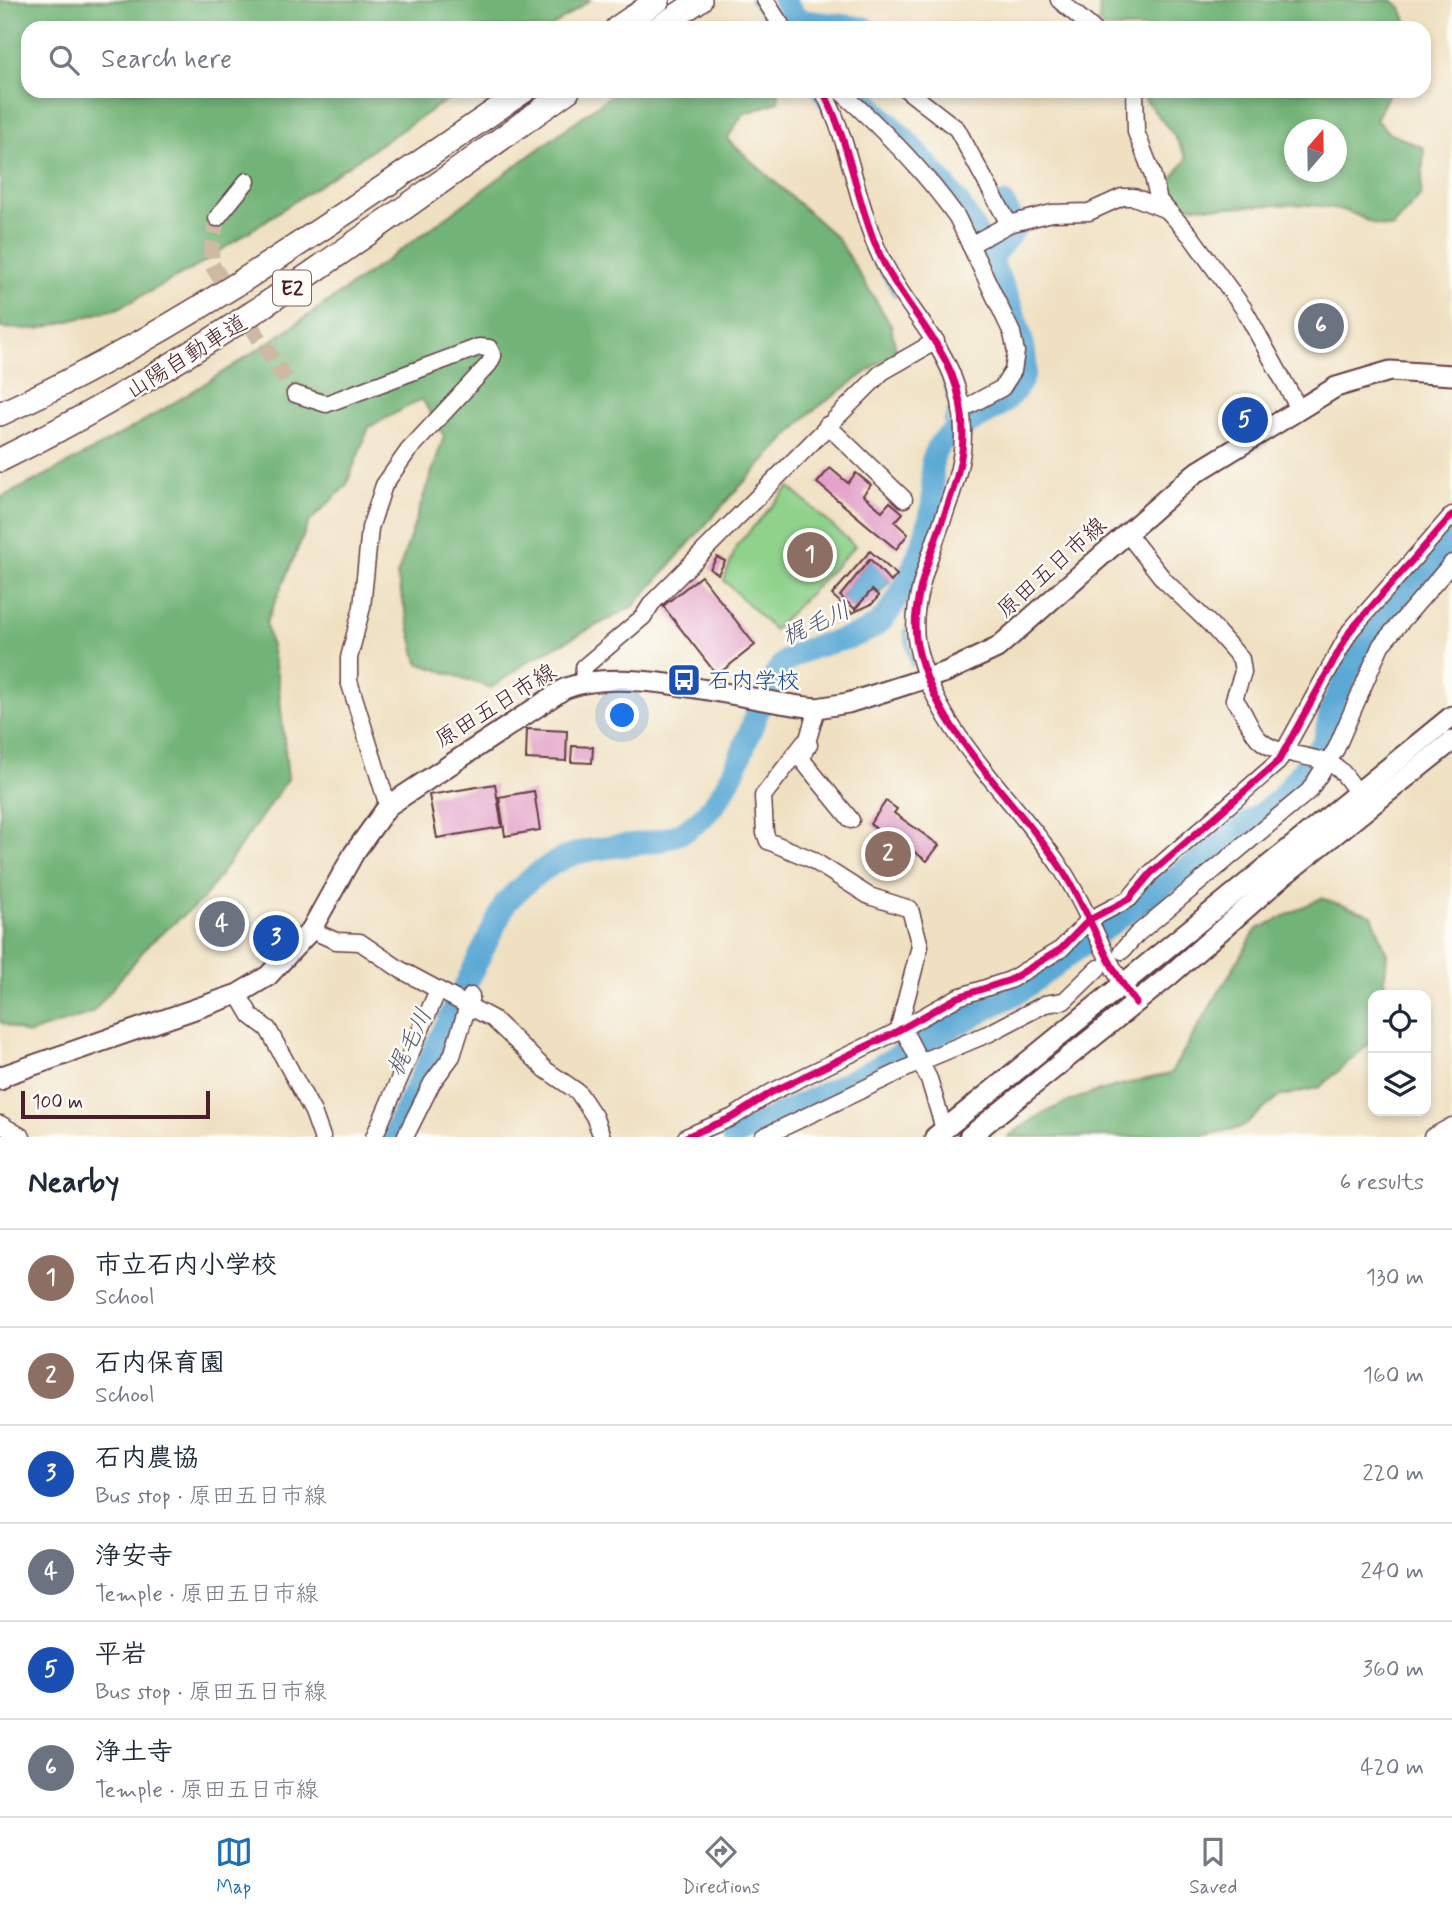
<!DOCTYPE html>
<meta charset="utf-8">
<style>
body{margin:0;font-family:Mynerve,"Klee One",sans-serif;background:#f6f6f7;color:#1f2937}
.controls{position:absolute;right:21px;bottom:21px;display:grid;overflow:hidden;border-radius:14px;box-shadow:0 4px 10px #0003}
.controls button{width:63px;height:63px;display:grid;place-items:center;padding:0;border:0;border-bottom:2px solid #e0e1e3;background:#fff;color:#1f2937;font:35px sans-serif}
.compass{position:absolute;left:1284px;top:119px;width:63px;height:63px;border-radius:50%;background:#fff;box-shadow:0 4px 10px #0003;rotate:20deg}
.scale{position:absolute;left:21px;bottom:18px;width:189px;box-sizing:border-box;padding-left:7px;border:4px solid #4a1f2b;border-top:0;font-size:19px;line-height:24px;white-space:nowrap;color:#4a1f2b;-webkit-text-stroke:5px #fdfcf7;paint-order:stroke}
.you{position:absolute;left:623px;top:716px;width:24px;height:24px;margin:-18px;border:5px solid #fff;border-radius:50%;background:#1a73e8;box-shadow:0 0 0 10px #1a73e833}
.badge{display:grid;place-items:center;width:46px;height:46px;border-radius:50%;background:#1f6fb2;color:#fff;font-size:23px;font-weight:700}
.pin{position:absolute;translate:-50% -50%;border:4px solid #fff;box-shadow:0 2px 7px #0006}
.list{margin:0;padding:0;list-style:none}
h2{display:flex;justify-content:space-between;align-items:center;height:91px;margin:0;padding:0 28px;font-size:30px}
h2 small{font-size:23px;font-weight:400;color:#747a83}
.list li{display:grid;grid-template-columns:46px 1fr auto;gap:21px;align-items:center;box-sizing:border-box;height:98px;padding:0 28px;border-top:2px solid #e0e1e3}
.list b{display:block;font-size:26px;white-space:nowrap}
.list p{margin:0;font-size:23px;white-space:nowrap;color:#747a83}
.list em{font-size:23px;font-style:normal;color:#747a83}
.icon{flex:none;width:38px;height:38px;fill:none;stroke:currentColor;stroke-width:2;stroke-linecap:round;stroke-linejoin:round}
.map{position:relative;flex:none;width:1452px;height:1137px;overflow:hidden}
.search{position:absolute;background:#fff;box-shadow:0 4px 10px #0003;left:21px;right:21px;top:21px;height:77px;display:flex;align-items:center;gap:18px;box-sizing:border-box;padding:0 24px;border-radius:21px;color:#747a83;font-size:26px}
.sheet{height:679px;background:#fff}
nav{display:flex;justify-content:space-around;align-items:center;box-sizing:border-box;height:98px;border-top:2px solid #e0e1e3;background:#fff;font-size:19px;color:#747a83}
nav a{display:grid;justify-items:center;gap:4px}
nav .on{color:#1f6fb2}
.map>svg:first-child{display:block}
</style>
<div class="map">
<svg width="1452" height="1137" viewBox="0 0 1452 1137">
<rect width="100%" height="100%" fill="#fdfcf7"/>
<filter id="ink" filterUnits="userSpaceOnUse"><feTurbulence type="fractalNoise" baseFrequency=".0143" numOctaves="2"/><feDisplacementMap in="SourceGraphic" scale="14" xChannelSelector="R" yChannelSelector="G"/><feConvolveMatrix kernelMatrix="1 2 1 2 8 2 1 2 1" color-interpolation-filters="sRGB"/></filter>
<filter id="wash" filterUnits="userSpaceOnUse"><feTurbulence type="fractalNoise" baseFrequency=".00686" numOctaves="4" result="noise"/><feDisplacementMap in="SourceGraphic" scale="28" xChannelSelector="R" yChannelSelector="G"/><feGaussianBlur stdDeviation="1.57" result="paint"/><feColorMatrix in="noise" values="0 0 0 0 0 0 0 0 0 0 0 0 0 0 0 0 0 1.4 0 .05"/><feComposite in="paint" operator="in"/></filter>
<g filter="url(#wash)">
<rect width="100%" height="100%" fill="#efe0c1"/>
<!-- green -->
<polygon fill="#8ed28b" stroke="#6c785b" stroke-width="2" points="789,487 855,546 774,630 724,580 737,545"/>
<!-- forest -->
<g fill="#72b477" stroke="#5e6a51" stroke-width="2" fill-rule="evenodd">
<polygon points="0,0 590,0 550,28 28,28 28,91 460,91 196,267 119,308 38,329 0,328"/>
<polygon points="1100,0 1392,0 1401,8 1409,28 1103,28 1099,23"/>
<path d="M617 91H779L778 102 743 114 727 139 837 238 891 325 896 351 810 413 729 498 634 606 532 659 491 688 418 663 397 576 444 436 422 399 369 427 346 486 309 522 266 623 278 680 288 779 203 899 149 944 92 1013 27 1034 0 1022V498C222 392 419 236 617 91Z"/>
<path d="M1138 91H1390L1376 120 1389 133 1424 148 1421 195 1392 228C1365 225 1363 215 1342 210 1289 196 1229 215 1174 203L1168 184 1187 159 1174 135ZM1294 130H1336V172H1294Z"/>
<path d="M1321 898 1372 915 1387 954 1383 995H1373V1040L1320 1087 1278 1097 1242 1127 1197 1137H1008C1056 1098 1112 1086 1170 1074L1256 930Z"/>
</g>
<!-- water -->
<polygon fill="#5ca9d5" stroke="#536480" stroke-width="2" points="870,559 886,573 884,575 890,581 878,595 871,590 855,609 840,596"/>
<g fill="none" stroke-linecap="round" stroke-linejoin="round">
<!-- stream -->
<g stroke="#5ca9d5" stroke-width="3.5">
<polyline points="751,0 772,28"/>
<polyline points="813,91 822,108"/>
<polyline points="856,211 868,249 895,296"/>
<polyline points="940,367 951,406 945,422"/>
<polyline points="905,630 912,665"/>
</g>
<!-- river -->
<g stroke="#5ca9d5" stroke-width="23">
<polyline points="784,0 803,28"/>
<polyline points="797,20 864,28"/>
<polyline points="989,260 1015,228 1004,204"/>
<path d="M392 1137 506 902C527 881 550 860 581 852 619 842 665 849 696 823 729 796 742 751 757 713 764 696 773 671 789 659 816 639 860 644 883 619 904 596 931 529 933 498 934 484 929 465 935 452 949 421 1008 418 1024 375 1036 343 978 230 957 201 930 164 890 123 856 91"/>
<polyline points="733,1137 874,1069 1022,990 1280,799 1324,742 1332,706 1361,646 1452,540"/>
</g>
</g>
<g id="blocks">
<!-- building -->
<g fill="#e19ac4">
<polygon points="830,468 848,483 856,473 871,485 863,495 882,511 890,502 903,513 895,522 908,534 896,549 817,483"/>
<polygon points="870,551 897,575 891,582 870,559 840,596 855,609 872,590 879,596 872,604 852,613 832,595"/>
<polygon points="717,557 725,561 718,574 710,569"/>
<polygon points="701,576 755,645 717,675 663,606"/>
<polygon points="527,729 567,731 566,761 526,759"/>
<polygon points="572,746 593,747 592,763 571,762"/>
<polygon points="495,784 502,827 437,838 429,795"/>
<polygon points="534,791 540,830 505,836 499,797"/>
<polygon points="886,801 897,809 894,813 939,845 927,861 883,829 881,832 870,824"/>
</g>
</g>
</g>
<g filter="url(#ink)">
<use href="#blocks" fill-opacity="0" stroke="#633c42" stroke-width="2"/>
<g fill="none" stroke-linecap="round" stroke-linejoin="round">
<!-- minor-tunnel -->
<polyline stroke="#ceb9a3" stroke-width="16" stroke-dasharray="16 8" stroke-linecap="butt" points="217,218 211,250 212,265 295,394"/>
<defs>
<g id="minor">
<polyline points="765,0 783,28"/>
<polyline points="1059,0 1092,28"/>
<path d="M823 91C849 140 855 195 876 246 907 322 972 356 962 451 955 509 905 589 917 645 935 732 1011 794 1059 865 1089 909 1103 961 1136 1003"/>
<path d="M840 91C883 129 924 171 957 217L1012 333 1016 352 1013 371 1002 388 961 410"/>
<polyline points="908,91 957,129 1009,224"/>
<polyline points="1135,91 1136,132 1152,173 1159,201 1190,235 1244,309 1299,409"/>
<polyline points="217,218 247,181"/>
<polyline points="970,245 1009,224 1052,213 1089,212 1122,197 1134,197 1164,209"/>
<polyline points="295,394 326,404 479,347 489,348 493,356 489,364 408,451 384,485 370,528 362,607 349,658 349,681 388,806"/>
<polyline points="827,425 904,499"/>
<path d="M1126 532 1164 580 1211 625 1241 659 1243 672 1234 699C1245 711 1250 732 1260 740 1279 758 1321 753 1340 770 1346 776 1352 785 1357 792"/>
<polyline points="583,681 584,667 643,617 652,603 882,372 936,341"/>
<polyline points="817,708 802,760 851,820"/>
<polyline points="809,745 804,743 763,796 765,833 768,841 811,859 869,896 910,909 920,946 900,1023 929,1079 944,1129"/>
<polyline points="311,930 336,941 360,942 401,970 493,1019 546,1070 578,1092 594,1116 602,1137"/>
<polyline points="1122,951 1137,934 1309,791 1336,749 1381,645 1452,563"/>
<polyline points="238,994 251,1016 268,1029 313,1112 322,1137"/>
<polyline points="0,1124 22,1137"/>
<polyline points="374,1137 438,990"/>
<polyline points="405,1137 432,1083 452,1056 471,996"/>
<polyline points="686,1137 733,1117 772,1092 892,1034 958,997 1010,980 1061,949 1089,920 1129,899 1151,873 1278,762 1350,631 1452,515"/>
<polyline points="763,1137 920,1062 990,1033 1045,1004 1064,1001 1098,968"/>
<polyline points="1432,1137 1452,1126"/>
</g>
<g id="major">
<path d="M0 1080 5 1075 238 994 268 976 311 930 354 853 388 806 564 689C625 663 747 702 817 708L848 703 946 672 997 648 1194 474 1336 387 1390 371 1452 375"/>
<polyline points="935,1137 1452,716"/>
<polyline points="969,1137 1169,976 1283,876 1452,741"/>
</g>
<g id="highway">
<polyline points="617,28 658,0"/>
<polyline points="658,28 700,0"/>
<path d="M0 414C188 329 354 206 524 91"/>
<path d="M0 460C204 360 383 222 568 91"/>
</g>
</defs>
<!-- minor casing -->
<use href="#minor" stroke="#633c42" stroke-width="19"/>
<!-- major casing -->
<use href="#major" stroke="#633c42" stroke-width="23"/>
<!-- highway casing -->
<use href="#highway" stroke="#633c42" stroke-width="26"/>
<!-- minor -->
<use href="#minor" stroke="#fff" stroke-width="16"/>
<!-- major -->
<use href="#major" stroke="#fff" stroke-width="19"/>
<!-- highway -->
<use href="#highway" stroke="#fff" stroke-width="23"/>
<defs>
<g id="cycleway">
<path d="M823 91C849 140 855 195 876 246 907 322 972 356 962 451 955 509 905 589 917 645 935 732 1011 794 1059 865 1089 909 1103 961 1136 1003"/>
<polyline points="686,1137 733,1117 772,1092 892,1034 958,997 1010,980 1061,949 1089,920 1129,899 1151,873 1278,762 1350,631 1452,515"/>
</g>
</defs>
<!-- cycleway casing -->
<use href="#cycleway" stroke="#fdfcf7" stroke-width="11"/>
<!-- cycleway -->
<use href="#cycleway" stroke="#d6006c" stroke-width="7"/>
</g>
</g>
<!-- icons -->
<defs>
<symbol id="bus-square" viewBox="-11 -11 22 22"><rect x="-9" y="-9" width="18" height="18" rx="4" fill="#1a4fb4" stroke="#fdfcf7"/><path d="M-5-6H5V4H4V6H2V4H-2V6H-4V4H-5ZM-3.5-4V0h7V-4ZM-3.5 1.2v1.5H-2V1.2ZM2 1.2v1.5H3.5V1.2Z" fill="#fff"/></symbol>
</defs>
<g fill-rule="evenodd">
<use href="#bus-square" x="665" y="661" width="38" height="38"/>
</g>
<g text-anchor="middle" stroke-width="5" stroke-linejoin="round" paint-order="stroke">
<!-- shield labels -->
<rect fill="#fdfcf7" stroke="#806168" stroke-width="2" x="273" y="270.5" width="38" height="35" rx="5"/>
<g font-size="21" font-weight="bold" fill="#4a1f2b">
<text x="292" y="295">E2</text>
</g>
<!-- street labels -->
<g font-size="23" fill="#4a1f2b" stroke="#fdfcf7">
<text transform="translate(186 356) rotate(-32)" y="8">山陽自動車道</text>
<text transform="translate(1051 567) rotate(-42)" y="8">原田五日市線</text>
<text transform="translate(495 705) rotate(-32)" y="8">原田五日市線</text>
</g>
<!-- transit labels -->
<g font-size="23" fill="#164399" stroke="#fdfcf7" text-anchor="start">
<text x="708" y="688">石内学校</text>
</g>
<!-- water labels -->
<g font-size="24" font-style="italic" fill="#51566f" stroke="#fdfcf7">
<text transform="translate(816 623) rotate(-24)" y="8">梶毛川</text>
<text transform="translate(409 1042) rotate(-64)" y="8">梶毛川</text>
</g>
</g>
</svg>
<div class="controls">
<button><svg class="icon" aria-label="locate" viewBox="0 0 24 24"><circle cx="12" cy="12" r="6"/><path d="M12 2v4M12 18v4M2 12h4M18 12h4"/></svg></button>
<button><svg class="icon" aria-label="layers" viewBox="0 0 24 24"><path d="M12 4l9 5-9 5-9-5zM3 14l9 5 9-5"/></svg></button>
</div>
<svg class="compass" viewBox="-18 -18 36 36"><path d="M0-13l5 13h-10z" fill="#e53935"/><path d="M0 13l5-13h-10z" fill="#747a83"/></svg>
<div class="scale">100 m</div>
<div class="you"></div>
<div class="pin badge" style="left:810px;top:555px;background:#8d6e63">1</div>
<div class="pin badge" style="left:888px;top:854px;background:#8d6e63">2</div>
<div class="pin badge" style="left:276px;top:938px;background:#1a4fb4">3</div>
<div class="pin badge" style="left:222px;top:924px;background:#6b7280">4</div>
<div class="pin badge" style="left:1245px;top:420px;background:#1a4fb4">5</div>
<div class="pin badge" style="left:1321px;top:326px;background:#6b7280">6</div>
<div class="search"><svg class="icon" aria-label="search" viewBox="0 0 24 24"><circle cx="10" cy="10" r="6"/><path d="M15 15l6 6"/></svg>Search here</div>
</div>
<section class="sheet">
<h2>Nearby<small>6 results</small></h2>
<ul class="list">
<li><span class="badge" style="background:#8d6e63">1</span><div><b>市立石内小学校</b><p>School</p></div><em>130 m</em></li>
<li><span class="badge" style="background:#8d6e63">2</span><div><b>石内保育園</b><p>School</p></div><em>160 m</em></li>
<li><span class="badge" style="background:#1a4fb4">3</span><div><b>石内農協</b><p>Bus stop · 原田五日市線</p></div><em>220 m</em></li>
<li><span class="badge" style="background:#6b7280">4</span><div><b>浄安寺</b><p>Temple · 原田五日市線</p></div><em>240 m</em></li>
<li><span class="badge" style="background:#1a4fb4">5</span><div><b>平岩</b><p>Bus stop · 原田五日市線</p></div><em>360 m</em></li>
<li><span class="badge" style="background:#6b7280">6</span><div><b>浄土寺</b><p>Temple · 原田五日市線</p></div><em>420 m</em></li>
</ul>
</section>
<nav>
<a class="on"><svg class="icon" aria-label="map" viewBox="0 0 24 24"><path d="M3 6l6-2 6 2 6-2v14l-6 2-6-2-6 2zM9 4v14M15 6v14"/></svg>Map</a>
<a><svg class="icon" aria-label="directions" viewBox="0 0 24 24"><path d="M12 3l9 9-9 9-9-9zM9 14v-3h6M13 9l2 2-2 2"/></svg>Directions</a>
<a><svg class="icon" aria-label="saved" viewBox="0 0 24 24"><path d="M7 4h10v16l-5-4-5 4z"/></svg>Saved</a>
</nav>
